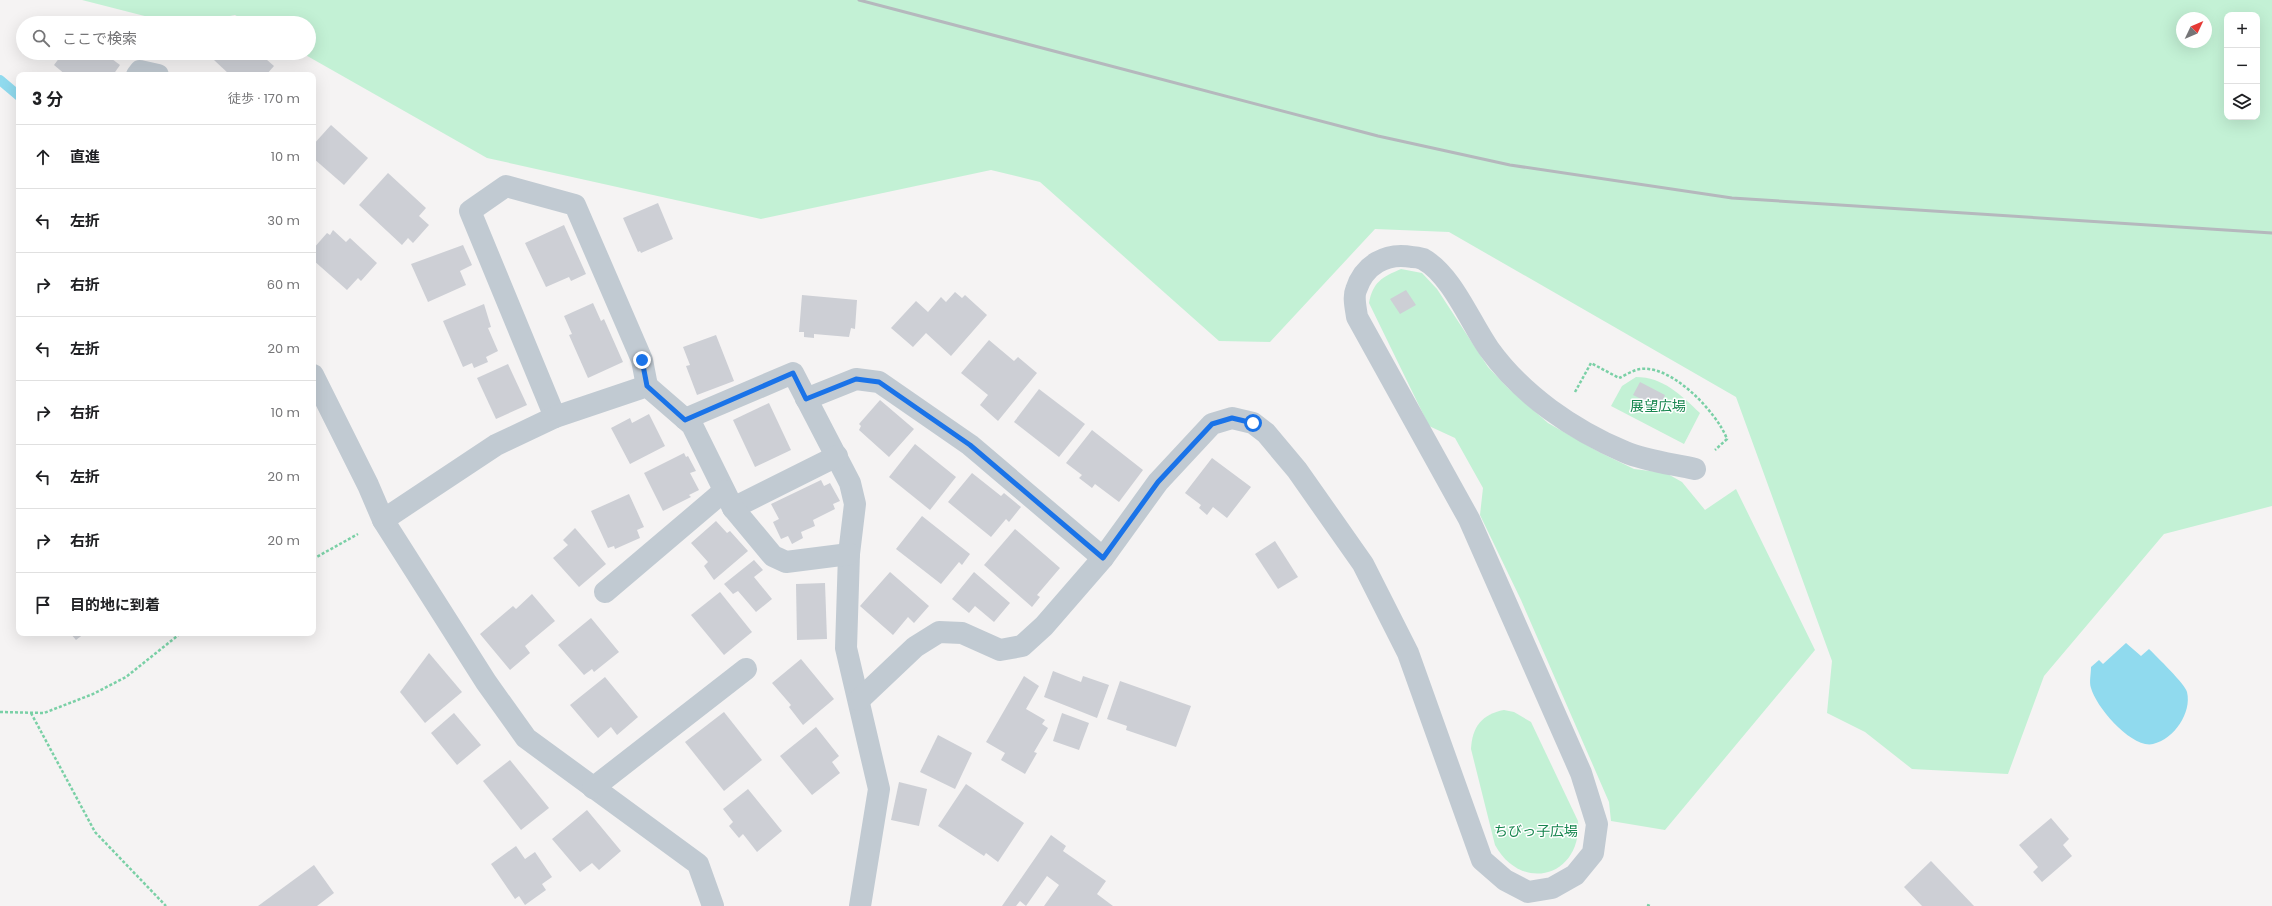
<!DOCTYPE html>
<html lang="ja">
<meta charset="utf-8">
<style>
body{margin:0;font-family:Poppins,"Noto Sans JP",sans-serif;background:#f6f6f6;color:#202124}
.controls{position:absolute;right:12px;top:12px;display:grid;overflow:hidden;border-radius:8px;box-shadow:0 4px 16px #0002}
.controls button{width:36px;height:36px;display:grid;place-items:center;padding:0;border:0;border-bottom:1px solid #e0e0e0;background:#fff;color:#202124;font:20px sans-serif}
.compass{position:absolute;left:2176px;top:12px;width:36px;height:36px;border-radius:50%;background:#fff;box-shadow:0 4px 16px #0002;rotate:46deg}
.stop{position:absolute;width:12px;height:12px;margin:-9px;border:3px solid #1a73e8;border-radius:50%;background:#fff}
.stop.end{background:#1a73e8;border-color:#fff;box-shadow:0 1px 4px #0008}
.list{margin:0;padding:0;list-style:none}
h2{display:flex;justify-content:space-between;align-items:center;height:52px;margin:0;padding:0 16px;font-size:17px}
h2 small{font-size:13px;font-weight:400;color:#757577}
.list li{display:grid;grid-template-columns:26px 1fr auto;gap:12px;align-items:center;box-sizing:border-box;height:64px;padding:0 16px;border-top:1px solid #e0e0e0}
.list b{display:block;font-size:15px;white-space:nowrap}
.list em{font-size:13px;font-style:normal;color:#757577}
.icon{flex:none;width:22px;height:22px;fill:none;stroke:currentColor;stroke-width:2;stroke-linecap:round;stroke-linejoin:round}
.map{position:relative;flex:none;width:2272px;height:906px;overflow:hidden}
.search{position:absolute;background:#fff;box-shadow:0 4px 16px #0002;left:16px;top:16px;width:300px;height:44px;display:flex;align-items:center;gap:10px;box-sizing:border-box;padding:0 14px;border-radius:22px;color:#757577;font-size:15px}
.panel{position:absolute;background:#fff;box-shadow:0 4px 16px #0002;left:16px;top:72px;width:300px;height:564px;border-radius:8px}
.map>svg:first-child{display:block}
</style>
<div class="map">
<svg width="2272" height="906" viewBox="0 0 2272 906">
<rect width="100%" height="100%" fill="#f5f3f3"/>
<!-- green -->
<g fill="#c3f1d5" fill-rule="evenodd">
<path d="M82 0H2272V506L2164 534 2044 676 2008 774 1912 769 1865 732 1827 713 1832 661 1736 397 1449 232 1375 229 1270 342 1219 341 1040 182 991 170 761 219 487 158 302 53H309V23H249L235 15 194 23H172ZM2227 15H2257V117H2227ZM2182 18H2206V42H2182Z"/>
<path d="M1401 269 1422 273 1437 289 1488 367 1508 388 1548 423 1599 452 1634 469 1666 473 1682 482 1705 510 1736 489 1815 650 1665 830 1611 821 1609 802 1521 600 1480 515 1483 488 1455 438 1429 426 1369 303C1373 282 1382 277 1401 269Z"/>
<path d="M1636 377C1663 377 1681 395 1700 413L1684 444 1611 406 1622 386Z"/>
<path d="M1504 710 1514 712 1531 722 1578 821C1582 876 1522 894 1495 845L1471 749C1472 727 1482 714 1504 710Z"/>
</g>
<!-- water -->
<path fill="#90daee" d="M2126 643 2141 656 2149 649C2156 656 2186 685 2187 692 2192 713 2174 739 2153 744 2132 749 2096 707 2091 688 2089 682 2091 674 2091 667L2099 660 2103 664Z"/>
<g fill="none" stroke-linecap="round" stroke-linejoin="round">
<!-- stream -->
<polyline stroke="#90daee" stroke-width="10" points="0,80 19,96"/>
</g>
<!-- building -->
<g fill="#cdcfd5">
<polygon points="63,53 104,53 120,65 113,75 66,75 54,65"/>
<polygon points="220,53 259,53 274,66 266,75 230,75 214,60"/>
<polygon points="331,125 368,158 344,185 313,158 313,145"/>
<polygon points="388,173 426,208 419,216 429,225 413,243 408,238 402,245 359,205"/>
<polygon points="658,203 673,239 641,253 640,251 638,252 623,218"/>
<polygon points="564,225 586,274 571,281 569,277 546,287 525,243"/>
<polygon points="333,230 346,242 350,238 377,263 361,281 358,278 347,290 313,260 313,249 327,233 330,235"/>
<polygon points="463,245 472,265 460,271 466,285 428,302 411,264"/>
<polygon points="1406,290 1416,305 1400,314 1390,299"/>
<polygon points="955,292 962,298 965,295 987,315 951,356 926,333 913,347 891,328 916,301 928,312 941,297 946,302"/>
<polygon points="802,295 857,300 855,329 851,328 849,337 814,334 814,338 804,337 804,332 799,332"/>
<polygon points="593,303 601,321 604,319 623,362 588,378 569,335 572,334 564,316"/>
<polygon points="484,304 491,327 488,328 498,351 486,357 488,362 474,368 472,363 463,367 443,321"/>
<polygon points="716,335 734,381 697,395 686,366 690,365 683,347"/>
<polygon points="989,340 1014,361 1018,357 1037,373 998,421 980,405 988,395 961,373"/>
<polygon points="508,364 527,405 496,419 477,378"/>
<polygon points="1640,382 1665,395 1659,408 1633,395"/>
<polygon points="1039,389 1085,424 1059,457 1014,422"/>
<polygon points="880,400 914,429 889,457 859,430 861,426 859,424"/>
<polygon points="769,403 791,450 755,467 733,420"/>
<polygon points="649,414 665,446 630,464 611,428 630,418 632,423"/>
<polygon points="1092,430 1143,470 1119,502 1095,484 1092,488 1079,478 1082,475 1066,463"/>
<polygon points="915,444 956,477 930,510 889,477"/>
<polygon points="684,453 686,457 688,456 696,471 690,473 699,490 689,495 691,497 663,511 644,473"/>
<polygon points="1212,458 1251,487 1227,518 1213,507 1207,515 1199,508 1201,505 1185,493"/>
<polygon points="972,473 1001,496 1004,493 1021,507 1009,522 1006,519 991,537 948,502"/>
<polygon points="821,480 824,486 830,483 840,501 833,504 835,509 813,520 815,526 801,532 803,538 792,544 788,536 781,539 773,522 779,519 771,504"/>
<polygon points="629,494 644,527 637,530 640,538 615,549 614,546 608,548 591,511"/>
<polygon points="922,516 970,554 962,565 959,562 941,584 896,549"/>
<polygon points="716,521 727,533 730,531 748,551 714,580 704,566 708,562 691,543"/>
<polygon points="575,528 606,564 579,587 553,558 568,545 563,540"/>
<polygon points="1015,529 1060,568 1037,595 1040,597 1032,607 984,565"/>
<polygon points="1275,541 1298,577 1278,589 1255,554"/>
<polygon points="754,560 763,570 754,577 772,599 756,612 738,591 733,594 724,584"/>
<polygon points="890,572 929,606 914,623 908,617 893,635 860,606"/>
<polygon points="974,572 1010,603 994,622 975,606 969,613 952,599"/>
<polygon points="825,583 827,639 797,640 796,584"/>
<polygon points="720,592 752,632 724,655 691,615"/>
<polygon points="532,594 555,621 525,646 530,653 510,670 480,634 513,606 516,609"/>
<polygon points="591,618 619,652 594,672 592,669 584,675 558,645"/>
<polygon points="70,633 85,633 76,640"/>
<polygon points="429,653 462,692 425,723 400,692"/>
<polygon points="801,659 834,699 803,725 789,707 791,705 772,683"/>
<polygon points="1053,671 1081,682 1083,676 1109,685 1097,718 1044,697"/>
<polygon points="1024,676 1039,686 1026,709 1045,720 1042,724 1048,728 1034,752 1037,753 1025,774 1001,760 1005,753 986,742"/>
<polygon points="605,677 638,717 617,735 611,727 598,738 570,705"/>
<polygon points="1120,681 1191,706 1176,747 1126,730 1127,726 1107,719"/>
<polygon points="724,712 762,760 724,791 685,742"/>
<polygon points="454,713 481,745 457,765 431,733"/>
<polygon points="1062,713 1089,723 1079,750 1053,741"/>
<polygon points="816,727 839,756 832,762 840,773 812,795 780,756"/>
<polygon points="938,735 972,753 955,789 920,772"/>
<polygon points="510,760 549,808 521,830 483,781"/>
<polygon points="899,782 927,789 919,826 891,820"/>
<polygon points="966,784 1024,823 998,862 986,853 984,856 938,826"/>
<polygon points="748,789 782,831 757,852 743,834 739,838 729,826 733,822 723,809"/>
<polygon points="587,810 621,851 599,870 592,863 580,872 552,839"/>
<polygon points="2051,818 2069,839 2063,845 2072,856 2042,882 2033,872 2038,867 2019,845"/>
<polygon points="1051,835 1066,846 1063,851 1106,881 1097,894 1113,906 1044,906 1059,885 1047,876 1026,906 1020,901 1016,906 1002,906"/>
<polygon points="516,846 525,859 535,852 552,877 542,884 546,890 525,905 519,896 515,899 491,864"/>
<polygon points="1931,861 1974,906 1922,906 1904,887"/>
<polygon points="314,865 334,893 317,906 258,906"/>
</g>
<g fill="none" stroke-linecap="round" stroke-linejoin="round">
<!-- path -->
<g stroke="#7ad0a6" stroke-width="2.5" stroke-dasharray="3 2" stroke-linecap="butt">
<path d="M1575 392 1591 363 1619 378C1624 376 1630 372 1636 370 1668 360 1717 412 1727 439L1715 450"/>
<polyline points="313,559 358,534"/>
<polyline points="0,712 44,713 93,694 126,677 181,633"/>
<polyline points="31,713 95,832 166,906"/>
<polyline points="1647,905 1650,906"/>
</g>
<!-- street -->
<g stroke="#c1cad2" stroke-width="22">
<polyline points="137,75 140,71 158,75"/>
<polyline points="313,375 368,485 383,520 486,682 526,738 698,864 713,906"/>
<polyline points="806,399 856,379 879,382 970,445 1103,558"/>
<polyline points="555,417 470,211 506,186 575,205 642,360 647,386"/>
<polyline points="685,419 793,373 850,483 855,504 849,554 846,648 879,789 860,906"/>
<polyline points="733,508 837,456"/>
<polyline points="383,520 496,445 555,417 647,386 692,425 733,508 773,556 786,562 849,554"/>
<polyline points="605,592 724,491"/>
<path d="M859 700 915 647 939 632 962 633 1000 650 1022 646 1044 626 1103 558 1158 482 1212 424 1232 418 1253 423 1266 433 1297 470 1363 564 1408 653 1482 860 1505 880 1528 892 1552 888 1575 875 1593 853 1597 824 1581 773 1469 519 1357 317C1356 309 1353 297 1356 290 1364 265 1386 252 1412 257 1415 257 1420 258 1423 259 1452 275 1470 322 1489 349 1522 395 1573 430 1625 452 1646 461 1673 464 1695 469"/>
<polyline points="593,788 746,669"/>
</g>
<!-- rail -->
<polyline stroke="#b5b8bd" stroke-width="3" points="859,0 1378,136 1510,165 1732,198 2272,233"/>
</g>
<g fill="none" stroke-linecap="round" stroke-linejoin="round">
<!-- route -->
<polyline stroke="#1a73e8" stroke-width="5" points="642,360 647,386 685,420 793,373 806,399 856,379 879,382 970,445 1103,558 1158,482 1212,424 1232,418 1253,423"/>
</g>
<g text-anchor="middle" stroke-width="3" stroke-linejoin="round" paint-order="stroke">
<!-- park labels -->
<g font-size="14" fill="#17864f" stroke="#fff">
<text x="1658" y="411">展望広場</text>
<text x="1536" y="836">ちびっ子広場</text>
</g>
</g>
</svg>
<div class="controls">
<button>+</button>
<button>−</button>
<button><svg class="icon" aria-label="layers" viewBox="0 0 24 24"><path d="M12 4l9 5-9 5-9-5zM3 14l9 5 9-5"/></svg></button>
</div>
<svg class="compass" viewBox="-18 -18 36 36"><path d="M0-13l5 13h-10z" fill="#e53935"/><path d="M0 13l5-13h-10z" fill="#757577"/></svg>
<div class="stop" style="left:1253px;top:423px"></div>
<div class="stop end" style="left:642px;top:360px"></div>
<div class="search"><svg class="icon" aria-label="search" viewBox="0 0 24 24"><circle cx="10" cy="10" r="6"/><path d="M15 15l6 6"/></svg>ここで検索</div>
<section class="panel">
<h2>3 分<small>徒歩 · 170 m</small></h2>
<ul class="list">
<li><svg class="icon" aria-label="ahead" viewBox="0 0 24 24"><path d="M12 20V5M6 11l6-6 6 6"/></svg><div><b>直進</b></div><em>10 m</em></li>
<li><svg class="icon" aria-label="left" viewBox="0 0 24 24"><path d="M17 20v-9H6M10 6l-5 5 5 5"/></svg><div><b>左折</b></div><em>30 m</em></li>
<li><svg class="icon" aria-label="right" viewBox="0 0 24 24"><path d="M7 20v-9h11M14 6l5 5-5 5"/></svg><div><b>右折</b></div><em>60 m</em></li>
<li><svg class="icon" aria-label="left" viewBox="0 0 24 24"><path d="M17 20v-9H6M10 6l-5 5 5 5"/></svg><div><b>左折</b></div><em>20 m</em></li>
<li><svg class="icon" aria-label="right" viewBox="0 0 24 24"><path d="M7 20v-9h11M14 6l5 5-5 5"/></svg><div><b>右折</b></div><em>10 m</em></li>
<li><svg class="icon" aria-label="left" viewBox="0 0 24 24"><path d="M17 20v-9H6M10 6l-5 5 5 5"/></svg><div><b>左折</b></div><em>20 m</em></li>
<li><svg class="icon" aria-label="right" viewBox="0 0 24 24"><path d="M7 20v-9h11M14 6l5 5-5 5"/></svg><div><b>右折</b></div><em>20 m</em></li>
<li><svg class="icon" aria-label="arrive" viewBox="0 0 24 24"><path d="M6 21V4h12l-3 4 3 4H6"/></svg><div><b>目的地に到着</b></div></li>
</ul>
</section>
</div>
